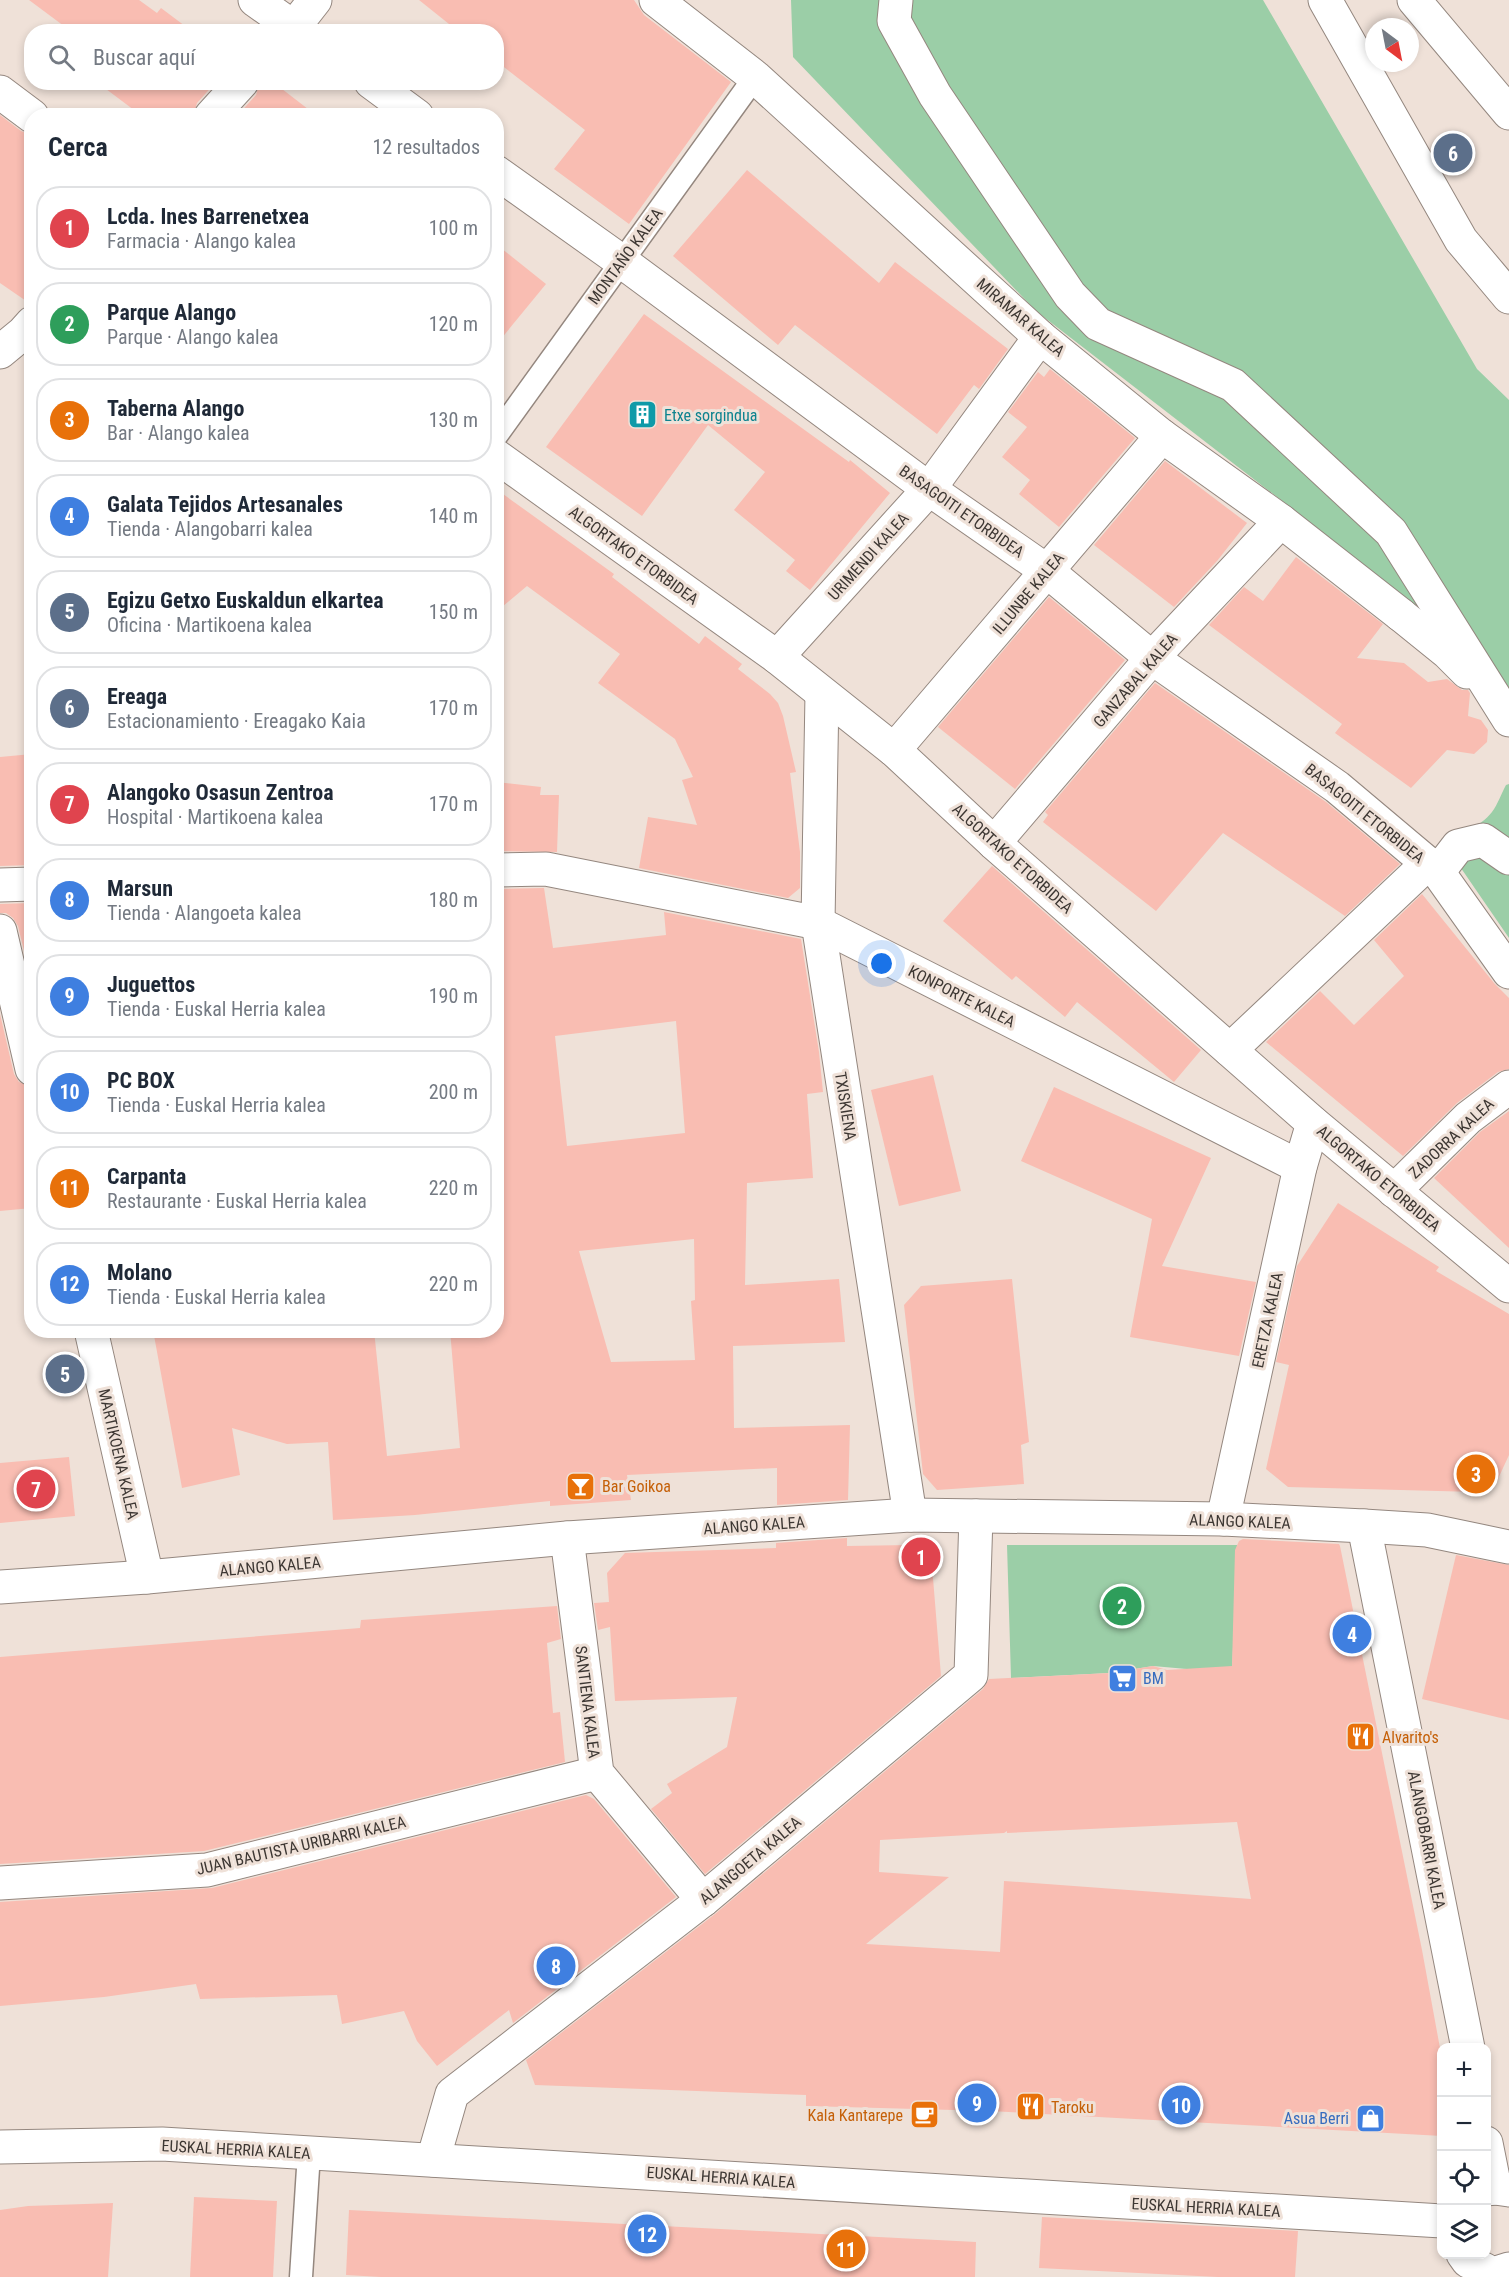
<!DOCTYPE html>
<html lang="es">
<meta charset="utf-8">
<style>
body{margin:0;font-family:"Roboto Condensed",sans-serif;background:#f6f6f7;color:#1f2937}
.controls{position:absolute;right:18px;bottom:18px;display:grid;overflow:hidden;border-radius:12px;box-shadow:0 3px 9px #0003}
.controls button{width:54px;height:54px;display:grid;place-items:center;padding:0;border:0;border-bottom:2px solid #e0e1e3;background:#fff;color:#1f2937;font:30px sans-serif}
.compass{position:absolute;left:1365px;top:18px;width:54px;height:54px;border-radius:50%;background:#fff;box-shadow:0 3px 9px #0003;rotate:148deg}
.you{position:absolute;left:882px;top:964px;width:21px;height:21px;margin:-15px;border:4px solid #fff;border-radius:50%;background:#1a73e8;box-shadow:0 0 0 9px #1a73e833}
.badge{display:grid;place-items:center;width:39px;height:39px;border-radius:50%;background:#ea580c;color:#fff;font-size:20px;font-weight:700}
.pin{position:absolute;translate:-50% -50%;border:3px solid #fff;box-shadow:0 2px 6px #0006}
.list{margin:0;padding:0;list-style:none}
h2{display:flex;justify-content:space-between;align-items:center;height:78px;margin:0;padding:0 24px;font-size:26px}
h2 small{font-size:20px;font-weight:400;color:#747a83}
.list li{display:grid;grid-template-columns:39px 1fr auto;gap:18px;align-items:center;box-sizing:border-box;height:84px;margin:0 12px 12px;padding:0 12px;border:2px solid #e0e1e3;border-radius:24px}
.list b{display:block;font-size:22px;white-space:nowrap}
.list p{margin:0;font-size:20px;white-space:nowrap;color:#747a83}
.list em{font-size:20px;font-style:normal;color:#747a83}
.icon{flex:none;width:33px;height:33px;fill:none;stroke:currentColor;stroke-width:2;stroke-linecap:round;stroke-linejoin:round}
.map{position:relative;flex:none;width:1509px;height:2277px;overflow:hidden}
.search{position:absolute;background:#fff;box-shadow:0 3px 9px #0003;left:24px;top:24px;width:480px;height:66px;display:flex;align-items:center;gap:15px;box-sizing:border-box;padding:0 21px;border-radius:24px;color:#747a83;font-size:22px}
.panel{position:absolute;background:#fff;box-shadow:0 3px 9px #0003;left:24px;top:108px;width:480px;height:1230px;border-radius:24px}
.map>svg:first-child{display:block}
</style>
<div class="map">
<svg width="1509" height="2277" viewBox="0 0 1509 2277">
<rect width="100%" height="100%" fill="#efe1d8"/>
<!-- green -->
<g fill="#9bcea7">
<polygon points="791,0 1263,0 1477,369 1509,400 1509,699 1299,514 1036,311 793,57"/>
<path d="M1509 784V938L1441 839C1458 833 1480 828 1492 812 1498 804 1501 794 1506 785Z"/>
<polygon points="1007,1545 1237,1545 1232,1673 1153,1666 1110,1673 1011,1678"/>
</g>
<!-- building -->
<g fill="#f9bdb2" fill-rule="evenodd">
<polygon points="29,0 139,0 157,13 161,8 193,32 72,32"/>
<polygon points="419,0 634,0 644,15 731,82 629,224 554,169 585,130 496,61 496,32 459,32"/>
<polygon points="105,82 216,82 197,103 193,116 142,116 102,86"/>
<polygon points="260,82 273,82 317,116 237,116 256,95"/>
<polygon points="0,115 21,131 32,135 32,305 0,283"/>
<polygon points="747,170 879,283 895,262 1008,349 979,389 974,385 937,434 795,325 778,345 673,256"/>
<polygon points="496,244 546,284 496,345"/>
<polygon points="644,314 849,462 850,460 890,493 810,590 786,571 795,560 734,510 765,472 708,425 642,516 546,447"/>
<polygon points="1050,369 1135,438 1059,527 1019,494 1030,480 1002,457 1027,427 1008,412 1038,372 1044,377"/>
<polygon points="1165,461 1247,523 1217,561 1174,607 1094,545"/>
<polygon points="496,489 614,574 612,577 699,644 705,636 742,664 738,669 770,694 778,703 783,716 796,772 790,773 800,852 800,888 788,898 639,868 648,817 697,825 682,780 693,777 675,739 598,683 620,654 527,586 496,612"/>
<polygon points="1296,557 1383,624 1357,658 1404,663 1428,682 1447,679 1462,690 1468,690 1470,693 1468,716 1481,720 1488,730 1487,742 1474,754 1447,750 1411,788 1335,733 1342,724 1209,625 1244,587 1263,601"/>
<polygon points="1049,597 1125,660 1015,789 938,727"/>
<polygon points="1155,683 1326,802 1400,864 1345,916 1223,833 1156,911 1043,822 1048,815 1045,812"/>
<polygon points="32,754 32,865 0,866 0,757"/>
<polygon points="496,782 541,787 540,795 559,795 557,852 496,851"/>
<polygon points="992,866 1201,1050 1174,1082 1077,1002 1065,1017 1016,976 1012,980 943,921"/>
<path d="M544 888 553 948 666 935 664 912 801 939 819 1052 823 1092 807 1094 813 1178 747 1183 745 1285 839 1279 845 1342 733 1346 734 1428 850 1425 848 1500 777 1505V1468L627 1475 631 1500 550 1506V1501L415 1515 333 1520 328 1442 287 1444 232 1428 240 1475 182 1488 153 1330H374L387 1456 460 1448 450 1330H496V889ZM676 1021 685 1133 567 1146 555 1036ZM694 1239 695 1300 691 1301 695 1360 611 1362 579 1251Z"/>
<polygon points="1422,894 1494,983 1509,998 1509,1069 1498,1072 1457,1103 1403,1156 1266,1042 1320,991 1354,1025 1404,976 1374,940"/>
<polygon points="32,903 32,984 18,926 13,918 6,913 0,913 0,904"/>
<polygon points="0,1014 14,1074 19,1082 32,1087 32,1095 24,1096 32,1131 32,1208 0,1211"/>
<polygon points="933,1075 961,1191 899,1206 871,1090"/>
<polygon points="1054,1087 1211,1158 1162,1266 1256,1282 1239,1356 1130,1337 1152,1219 1021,1161"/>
<polygon points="1509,1111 1509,1248 1434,1178 1480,1132"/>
<polygon points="1338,1203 1439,1267 1436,1271 1509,1314 1509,1455 1497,1481 1476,1492 1288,1487 1266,1469 1289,1365 1276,1362 1297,1266"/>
<polygon points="1012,1279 1029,1442 1021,1445 1024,1484 937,1490 923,1474 904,1305 921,1286"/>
<polygon points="69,1457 75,1516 0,1523 0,1463"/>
<polygon points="847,1538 847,1546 910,1545 932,1566 941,1676 705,1874 651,1809 672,1793 667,1784 727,1747 737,1697 615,1701 610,1627 598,1630 594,1603 609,1602 607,1573 625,1553 776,1548 776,1543"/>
<path d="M1243 1539 1339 1544 1340 1546 1422 1950 1442 2059V2136L990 2111 806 2106V2095L535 2085 526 2060 715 1914 983 1689 989 1679 1110 1673 1153 1666 1167 1670 1232 1666 1235 1550 1239 1541ZM1237 1822 1251 1899 1004 1881 1000 1952 866 1944 949 1877 879 1872 880 1840 1004 1833 1007 1831V1833Z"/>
<polygon points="1456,1555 1509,1565 1509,1720 1422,1699"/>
<polygon points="557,1606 561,1639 547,1643 553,1713 560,1712 565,1762 204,1851 0,1864 0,1657 360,1628 361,1620"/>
<polygon points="586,1795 594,1799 676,1897 513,2023 509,2010 437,2066 417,2041 404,2011 342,2024 337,1995 200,1999 196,1984 104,1997 0,2006 0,1902 212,1888"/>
<polygon points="194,2197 277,2201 273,2277 190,2277"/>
<polygon points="113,2203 108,2277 0,2277 0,2210 28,2206"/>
<polygon points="349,2210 976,2242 975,2277 381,2277 346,2275"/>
<polygon points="1042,2217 1298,2231 1295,2277 1218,2277 1039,2268"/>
</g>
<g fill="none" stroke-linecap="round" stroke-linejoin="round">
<defs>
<g id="service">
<polyline points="496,436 755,77"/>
<polyline points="301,2277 309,2153"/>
</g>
<g id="pedestrian">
<polyline points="255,0 300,32"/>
<polyline points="896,0 894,21 935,95 1070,295 1098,324 1233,385 1391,532 1509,720"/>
<polyline points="290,32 315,0"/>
<polyline points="371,82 417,116"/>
<polyline points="211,116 242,82"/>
<polyline points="496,172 621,261 929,489 1047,571 1152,658 1337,787 1438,872 1509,972"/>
<polyline points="1401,615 1448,653 1467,672"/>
<polyline points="777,657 929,489 1040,337"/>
<polyline points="994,843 1152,658 1281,521"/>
<polyline points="1438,872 1458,846 1483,840 1509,858"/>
<polyline points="818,923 1300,1167"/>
<polyline points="1230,1050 1428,863"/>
<polyline points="1394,1191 1468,1118 1509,1087"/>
</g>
<g id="minor">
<polyline points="656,0 755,77 1040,337 1162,436 1281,521 1401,615"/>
<polyline points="1325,0 1461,240 1509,297"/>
<polyline points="1414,0 1509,113"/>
<polyline points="0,352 23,333 32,323"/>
<polyline points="822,694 818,923 910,1515"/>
<polyline points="894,750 1162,436"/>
<polyline points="496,870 546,869 818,923"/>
<polyline points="0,885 32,884"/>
<polyline points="0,931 32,1069"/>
<polyline points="91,1330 147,1577"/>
<polyline points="1223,1519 1300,1167 1313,1123"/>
<polyline points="1364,1526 1468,2048"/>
<polyline points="567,1538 597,1773 703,1900"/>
<polyline points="0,1587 147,1577 567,1538 910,1515 1223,1519 1364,1526 1427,1530 1509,1547"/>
<polyline points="0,1883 207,1870 597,1773"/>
<polyline points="1486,2143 1495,2188"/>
<polyline points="433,2160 452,2094 703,1900 971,1675 976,1516"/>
</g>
<g id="tertiary">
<polyline points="0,92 32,116"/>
<polyline points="496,456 777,657 894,750 994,843 1313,1123 1509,1286"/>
<polyline points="0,2147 162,2144 1442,2221"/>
<polyline points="1486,2189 1495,2188 1509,2190"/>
<polyline points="1463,2254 1468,2261 1493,2274 1509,2269"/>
</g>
</defs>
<!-- service casing -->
<use href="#service" stroke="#94877f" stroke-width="25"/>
<!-- pedestrian casing -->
<use href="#pedestrian" stroke="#94877f" stroke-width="35"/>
<!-- minor casing -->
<use href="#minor" stroke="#94877f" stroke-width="35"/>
<!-- tertiary casing -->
<use href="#tertiary" stroke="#94877f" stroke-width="35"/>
<!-- service -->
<use href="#service" stroke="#fff" stroke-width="22"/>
<!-- pedestrian -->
<use href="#pedestrian" stroke="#fff" stroke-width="33"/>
<!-- minor -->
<use href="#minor" stroke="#fff" stroke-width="33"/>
<!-- tertiary -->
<use href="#tertiary" stroke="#fff" stroke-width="33"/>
</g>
<!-- icons -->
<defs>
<symbol id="building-square" viewBox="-11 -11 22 22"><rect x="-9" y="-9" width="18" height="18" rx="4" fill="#0f9aa8" stroke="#efe1d8"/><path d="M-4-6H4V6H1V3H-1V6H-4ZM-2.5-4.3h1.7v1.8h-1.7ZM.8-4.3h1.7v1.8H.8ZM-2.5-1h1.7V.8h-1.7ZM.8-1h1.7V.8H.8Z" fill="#fff"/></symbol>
<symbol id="bar-square" viewBox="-11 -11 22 22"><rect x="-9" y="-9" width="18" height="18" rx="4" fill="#e8710a" stroke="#efe1d8"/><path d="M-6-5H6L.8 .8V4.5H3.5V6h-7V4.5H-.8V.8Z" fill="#fff"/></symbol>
<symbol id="supermarket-square" viewBox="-11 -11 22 22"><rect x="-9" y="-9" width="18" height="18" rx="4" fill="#3f7fe0" stroke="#efe1d8"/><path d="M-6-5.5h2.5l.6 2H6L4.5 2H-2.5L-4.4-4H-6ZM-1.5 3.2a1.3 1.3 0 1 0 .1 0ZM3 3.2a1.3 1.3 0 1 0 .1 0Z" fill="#fff"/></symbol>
<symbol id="restaurant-square" viewBox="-11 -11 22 22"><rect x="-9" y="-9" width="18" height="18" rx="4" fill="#e8710a" stroke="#efe1d8"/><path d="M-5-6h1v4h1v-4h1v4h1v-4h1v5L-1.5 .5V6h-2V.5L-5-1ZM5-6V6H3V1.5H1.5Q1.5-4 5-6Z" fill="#fff"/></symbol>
<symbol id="cafe-square" viewBox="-11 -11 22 22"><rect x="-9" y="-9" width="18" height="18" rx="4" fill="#e8710a" stroke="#efe1d8"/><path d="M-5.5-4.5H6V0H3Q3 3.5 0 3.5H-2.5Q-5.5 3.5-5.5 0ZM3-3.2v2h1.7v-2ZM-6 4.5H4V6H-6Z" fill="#fff"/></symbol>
<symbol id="shop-square" viewBox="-11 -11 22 22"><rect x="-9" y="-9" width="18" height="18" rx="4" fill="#3f7fe0" stroke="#efe1d8"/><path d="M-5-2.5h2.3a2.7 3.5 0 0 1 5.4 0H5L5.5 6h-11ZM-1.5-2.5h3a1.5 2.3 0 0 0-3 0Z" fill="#fff"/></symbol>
</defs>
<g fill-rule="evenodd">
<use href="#building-square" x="626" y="398" width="33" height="33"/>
<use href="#bar-square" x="564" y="1470" width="33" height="33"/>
<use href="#supermarket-square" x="1106" y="1662" width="33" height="33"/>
<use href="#restaurant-square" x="1344" y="1720" width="33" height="33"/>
<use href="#restaurant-square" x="1014" y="2090" width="33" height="33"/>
<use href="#cafe-square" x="908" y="2098" width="33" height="33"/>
<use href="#shop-square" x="1354" y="2102" width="33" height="33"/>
</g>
<g text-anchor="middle" stroke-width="6" stroke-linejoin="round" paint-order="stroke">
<!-- street labels -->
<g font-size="16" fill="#3d3733" stroke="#efe1d8">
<text transform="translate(625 256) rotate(-54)" y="6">MONTAÑO KALEA</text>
<text transform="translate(1021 317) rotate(41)" y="6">MIRAMAR KALEA</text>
<text transform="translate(962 511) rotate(35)" y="6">BASAGOITI ETORBIDEA</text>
<text transform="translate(634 555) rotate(36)" y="6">ALGORTAKO ETORBIDEA</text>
<text transform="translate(868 556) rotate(-48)" y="6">URIMENDI KALEA</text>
<text transform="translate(1028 593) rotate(-50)" y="6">ILLUNBE KALEA</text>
<text transform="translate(1135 680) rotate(-49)" y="6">GANZABAL KALEA</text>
<text transform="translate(1365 813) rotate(39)" y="6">BASAGOITI ETORBIDEA</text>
<text transform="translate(1013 858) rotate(42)" y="6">ALGORTAKO ETORBIDEA</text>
<text transform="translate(962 996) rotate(27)" y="6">KONPORTE KALEA</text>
<text transform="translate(846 1106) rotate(81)" y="6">TXISKIENA</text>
<text transform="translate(1451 1138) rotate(-43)" y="6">ZADORRA KALEA</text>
<text transform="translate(1379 1178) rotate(40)" y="6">ALGORTAKO ETORBIDEA</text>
<text transform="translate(1267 1320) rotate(-78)" y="6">ERETZA KALEA</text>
<text transform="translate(119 1454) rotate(77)" y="6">MARTIKOENA KALEA</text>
<text transform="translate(1240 1521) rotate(2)" y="6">ALANGO KALEA</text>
<text transform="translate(754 1525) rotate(-4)" y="6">ALANGO KALEA</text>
<text transform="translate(270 1566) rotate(-5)" y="6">ALANGO KALEA</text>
<text transform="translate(588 1702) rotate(83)" y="6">SANTIENA KALEA</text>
<text transform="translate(1427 1840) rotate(79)" y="6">ALANGOBARRI KALEA</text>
<text transform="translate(301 1845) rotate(-13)" y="6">JUAN BAUTISTA URIBARRI KALEA</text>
<text transform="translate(750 1860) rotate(-40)" y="6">ALANGOETA KALEA</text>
<text transform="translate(236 2149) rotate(3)" y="6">EUSKAL HERRIA KALEA</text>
<text transform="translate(721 2177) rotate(4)" y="6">EUSKAL HERRIA KALEA</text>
<text transform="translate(1206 2207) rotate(3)" y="6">EUSKAL HERRIA KALEA</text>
</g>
<!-- culture labels -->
<g font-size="16" fill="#0d838f" stroke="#efe1d8" text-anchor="start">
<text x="664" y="421">Etxe sorgindua</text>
</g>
<!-- food labels -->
<g font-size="16" fill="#c56008" stroke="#efe1d8" text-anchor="start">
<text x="602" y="1492">Bar Goikoa</text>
<text x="1382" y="1743">Alvarito's</text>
<text x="1051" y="2113">Taroku</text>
<text x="903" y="2121" text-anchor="end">Kala Kantarepe</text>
</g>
<!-- shop labels -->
<g font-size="16" fill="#366cbe" stroke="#efe1d8" text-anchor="start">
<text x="1143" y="1684">BM</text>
<text x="1349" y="2124" text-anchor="end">Asua Berri</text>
</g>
</g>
</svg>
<div class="controls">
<button>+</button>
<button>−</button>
<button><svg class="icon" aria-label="locate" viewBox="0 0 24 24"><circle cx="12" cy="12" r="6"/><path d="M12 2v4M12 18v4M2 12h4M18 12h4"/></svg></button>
<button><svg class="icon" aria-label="layers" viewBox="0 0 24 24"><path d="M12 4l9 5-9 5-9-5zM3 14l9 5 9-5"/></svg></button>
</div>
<svg class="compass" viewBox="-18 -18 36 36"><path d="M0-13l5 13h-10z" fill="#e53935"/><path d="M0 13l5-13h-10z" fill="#747a83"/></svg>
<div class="you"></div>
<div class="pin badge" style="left:921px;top:1557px;background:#e0444e">1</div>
<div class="pin badge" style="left:1122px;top:1606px;background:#2e9e5b">2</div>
<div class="pin badge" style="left:1476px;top:1474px;background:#e8710a">3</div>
<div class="pin badge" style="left:1352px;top:1634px;background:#3f7fe0">4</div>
<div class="pin badge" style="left:65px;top:1374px;background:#5c6f8a">5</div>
<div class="pin badge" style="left:1453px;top:153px;background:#5c6f8a">6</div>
<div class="pin badge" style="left:36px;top:1489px;background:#e0444e">7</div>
<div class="pin badge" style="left:556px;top:1966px;background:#3f7fe0">8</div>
<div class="pin badge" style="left:977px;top:2103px;background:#3f7fe0">9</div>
<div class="pin badge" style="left:1181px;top:2105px;background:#3f7fe0">10</div>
<div class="pin badge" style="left:846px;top:2249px;background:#e8710a">11</div>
<div class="pin badge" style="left:647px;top:2234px;background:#3f7fe0">12</div>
<div class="search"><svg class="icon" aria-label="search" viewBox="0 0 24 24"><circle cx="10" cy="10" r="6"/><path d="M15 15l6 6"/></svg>Buscar aquí</div>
<section class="panel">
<h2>Cerca<small>12 resultados</small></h2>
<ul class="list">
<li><span class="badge" style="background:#e0444e">1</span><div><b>Lcda. Ines Barrenetxea</b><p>Farmacia · Alango kalea</p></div><em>100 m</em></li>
<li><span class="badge" style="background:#2e9e5b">2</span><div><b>Parque Alango</b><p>Parque · Alango kalea</p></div><em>120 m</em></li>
<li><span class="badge" style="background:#e8710a">3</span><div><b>Taberna Alango</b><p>Bar · Alango kalea</p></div><em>130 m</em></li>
<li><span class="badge" style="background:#3f7fe0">4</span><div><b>Galata Tejidos Artesanales</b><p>Tienda · Alangobarri kalea</p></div><em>140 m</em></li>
<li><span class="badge" style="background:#5c6f8a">5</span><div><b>Egizu Getxo Euskaldun elkartea</b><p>Oficina · Martikoena kalea</p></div><em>150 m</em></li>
<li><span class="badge" style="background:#5c6f8a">6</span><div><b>Ereaga</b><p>Estacionamiento · Ereagako Kaia</p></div><em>170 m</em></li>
<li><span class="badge" style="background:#e0444e">7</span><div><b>Alangoko Osasun Zentroa</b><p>Hospital · Martikoena kalea</p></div><em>170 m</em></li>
<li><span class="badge" style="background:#3f7fe0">8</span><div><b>Marsun</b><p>Tienda · Alangoeta kalea</p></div><em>180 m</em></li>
<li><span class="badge" style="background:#3f7fe0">9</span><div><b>Juguettos</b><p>Tienda · Euskal Herria kalea</p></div><em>190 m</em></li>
<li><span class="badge" style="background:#3f7fe0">10</span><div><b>PC BOX</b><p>Tienda · Euskal Herria kalea</p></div><em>200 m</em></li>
<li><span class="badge" style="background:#e8710a">11</span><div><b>Carpanta</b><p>Restaurante · Euskal Herria kalea</p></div><em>220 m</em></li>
<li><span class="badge" style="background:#3f7fe0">12</span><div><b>Molano</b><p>Tienda · Euskal Herria kalea</p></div><em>220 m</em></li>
</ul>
</section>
</div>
